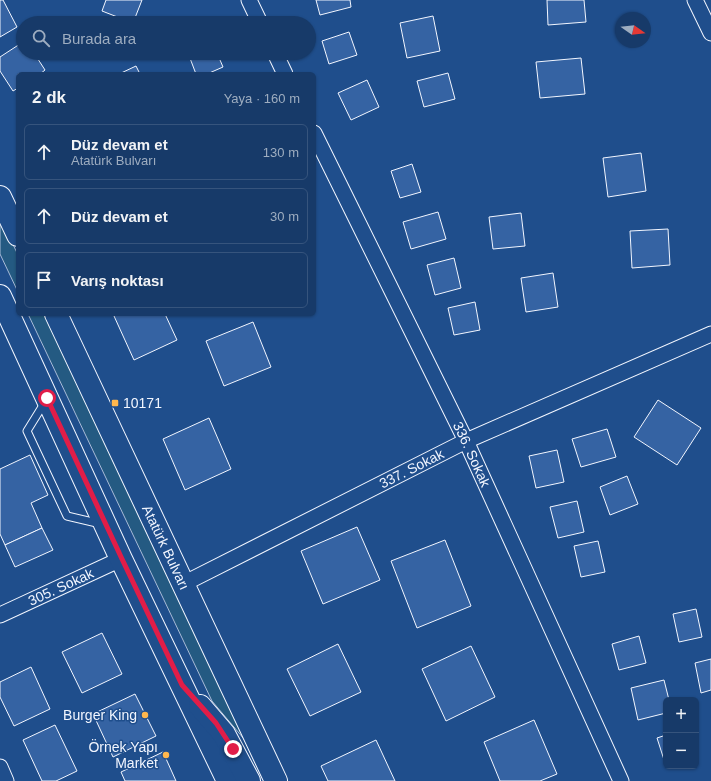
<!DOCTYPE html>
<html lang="tr">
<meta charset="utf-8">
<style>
body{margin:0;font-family:Helvetica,sans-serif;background:#20416f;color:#f1f3f6}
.controls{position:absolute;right:12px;bottom:12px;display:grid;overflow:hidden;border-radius:6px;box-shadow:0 1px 3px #0004}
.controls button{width:36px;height:36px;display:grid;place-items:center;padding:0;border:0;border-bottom:1px solid #36547d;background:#173a69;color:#f1f3f6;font:20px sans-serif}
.compass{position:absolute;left:615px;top:12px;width:36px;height:36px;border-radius:50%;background:#173a69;box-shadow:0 1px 3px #0004;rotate:104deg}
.stop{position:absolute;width:12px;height:12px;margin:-9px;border:3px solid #e11d48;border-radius:50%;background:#fff}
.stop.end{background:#e11d48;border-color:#fff;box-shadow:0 1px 4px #0008}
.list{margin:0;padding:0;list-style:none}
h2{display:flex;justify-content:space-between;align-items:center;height:52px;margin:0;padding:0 16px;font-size:17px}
h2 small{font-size:13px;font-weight:400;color:#9eadc0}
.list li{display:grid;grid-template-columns:26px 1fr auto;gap:12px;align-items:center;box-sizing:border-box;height:56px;margin:0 8px 8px;padding:0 8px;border:1px solid #36547d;border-radius:6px}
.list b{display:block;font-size:15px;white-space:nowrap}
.list p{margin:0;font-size:13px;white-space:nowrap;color:#9eadc0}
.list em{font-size:13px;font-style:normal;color:#9eadc0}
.icon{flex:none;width:22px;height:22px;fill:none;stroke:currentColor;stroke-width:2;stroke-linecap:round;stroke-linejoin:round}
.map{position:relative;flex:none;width:711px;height:781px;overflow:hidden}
.search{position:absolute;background:#173a69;box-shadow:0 1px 3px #0004;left:16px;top:16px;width:300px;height:44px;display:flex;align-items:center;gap:10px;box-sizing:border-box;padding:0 14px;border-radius:22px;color:#9eadc0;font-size:15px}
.panel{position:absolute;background:#173a69;box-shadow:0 1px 3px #0004;left:16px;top:72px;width:300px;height:244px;border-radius:6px}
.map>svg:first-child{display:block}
</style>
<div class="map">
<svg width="711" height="781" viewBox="0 0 711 781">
<rect width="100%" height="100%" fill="#1f4e8c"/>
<!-- green -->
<g fill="#245a82" stroke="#a8bbd7">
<polygon points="0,217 18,255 18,292 0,254"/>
<polygon points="28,314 46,314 264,781 244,739 212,701"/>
</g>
<!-- building -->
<g fill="#3563a3" stroke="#f2f6ff">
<polygon points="0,0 3,0 17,27 0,37"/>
<polygon points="106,0 142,0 133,23 102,11"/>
<polygon points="316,0 350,0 351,7 320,15"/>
<polygon points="547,0 584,0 586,22 548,25"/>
<polygon points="433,16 440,51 407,58 400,23"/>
<polygon points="349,32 357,55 329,64 322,41"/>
<polygon points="23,42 23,53 34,53 45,70 40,74 18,74 18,88 13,91 0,71 0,57"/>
<polygon points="188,53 217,53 223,67 207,74 196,74"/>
<polygon points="581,58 585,94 540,98 536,62"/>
<polygon points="136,66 140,74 119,74"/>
<polygon points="448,73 455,99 424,107 417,81"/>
<polygon points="367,80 379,107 351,120 338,93"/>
<polygon points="641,153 646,191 608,197 603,158"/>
<polygon points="412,164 421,192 400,198 391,171"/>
<polygon points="438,212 446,239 411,249 403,222"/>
<polygon points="521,213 525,246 493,249 489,217"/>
<polygon points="668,229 670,265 632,268 630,231"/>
<polygon points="454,258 461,288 435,295 427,265"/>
<polygon points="553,273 558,307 526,312 521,278"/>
<polygon points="475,302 480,330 454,335 448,308"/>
<polygon points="117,314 165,314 177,340 134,360 114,316"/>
<polygon points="253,322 271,367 224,386 206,341"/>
<polygon points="658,400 701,428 677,465 634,437"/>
<polygon points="209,418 231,469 185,490 163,439"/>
<polygon points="607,429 616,457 581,467 572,439"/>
<polygon points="557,450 564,482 536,488 529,456"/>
<polygon points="30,455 48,495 31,503 42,528 5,545 0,534 0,469"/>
<polygon points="627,476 638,504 610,515 600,487"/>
<polygon points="577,501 584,532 558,538 550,507"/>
<polygon points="357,527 380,580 323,604 301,551"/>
<polygon points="42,528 53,550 15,567 5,545"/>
<polygon points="445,540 471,606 417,628 391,561"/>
<polygon points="598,541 605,572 581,577 574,546"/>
<polygon points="696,609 702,637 679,642 673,614"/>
<polygon points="102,633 122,674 82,693 62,652"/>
<polygon points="639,636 646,663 619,670 612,644"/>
<polygon points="338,644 361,692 310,716 287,669"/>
<polygon points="471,646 495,697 446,721 422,669"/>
<polygon points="711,659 711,690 701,693 695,663"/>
<polygon points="31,667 50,709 14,726 0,697 0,682"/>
<polygon points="664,680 669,700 666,700 666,713 638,720 631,688"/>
<polygon points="135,694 156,736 113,757 93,714"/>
<polygon points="534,720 557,774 540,781 500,781 484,742"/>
<polygon points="55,725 77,771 56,781 42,781 23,740"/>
<polygon points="666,735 667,766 666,766 657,738"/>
<polygon points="376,740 395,781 328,781 321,766"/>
<polygon points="163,752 176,781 125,781 121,772"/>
</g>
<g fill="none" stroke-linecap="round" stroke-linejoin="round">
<defs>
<polyline id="service" points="45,402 27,431 67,516 101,524"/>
<g id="minor">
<polyline points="249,0 260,23"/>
<polyline points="695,0 711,33"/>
<polyline points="275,53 285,74"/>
<path id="s1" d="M314 133 466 441 621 781"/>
<path id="s2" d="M183 584 466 441 711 334"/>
<path id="s3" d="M0 615 121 559"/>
<polyline points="0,767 6,781"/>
</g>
<g id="primary">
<polyline points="0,197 18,235"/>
<polyline points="0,296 121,559 228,781"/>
<path id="s4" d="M56 314 276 781"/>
<polyline points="200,706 224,734 249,781"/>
</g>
</defs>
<!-- service casing -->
<use href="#service" stroke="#f2f6ff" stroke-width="9"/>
<!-- minor casing -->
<use href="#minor" stroke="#f2f6ff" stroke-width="17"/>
<!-- primary casing -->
<use href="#primary" stroke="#f2f6ff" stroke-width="24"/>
<!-- service -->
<use href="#service" stroke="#1f4e8c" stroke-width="7"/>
<!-- minor -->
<use href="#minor" stroke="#1f4e8c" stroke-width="15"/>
<!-- primary -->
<use href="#primary" stroke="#1f4e8c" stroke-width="22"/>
</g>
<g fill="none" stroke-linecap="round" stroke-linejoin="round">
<!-- route -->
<polyline stroke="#e11d48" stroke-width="5" points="47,398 122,559 182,685 216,723 233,749"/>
</g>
<!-- markers -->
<g fill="#ffb74d" stroke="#1f4e8c" stroke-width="1.5">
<rect x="111" y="399" width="8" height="8" rx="2"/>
<circle cx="145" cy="715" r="4"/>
<circle cx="166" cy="755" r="4"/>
</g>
<g text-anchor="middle" stroke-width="3" stroke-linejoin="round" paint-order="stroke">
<!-- poi labels -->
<g font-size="14" fill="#f2f6ff" stroke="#1f4e8c" text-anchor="end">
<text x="123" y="408" text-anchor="start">10171</text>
<text x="137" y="720">Burger King</text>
<text x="158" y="752">Örnek Yapı<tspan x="158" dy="16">Market</tspan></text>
</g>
<!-- street labels -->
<g font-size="14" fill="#f2f6ff" stroke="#1f4e8c">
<text dy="5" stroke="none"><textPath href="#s1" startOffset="358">336. Sokak</textPath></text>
<text dy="5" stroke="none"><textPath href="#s2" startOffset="256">337. Sokak</textPath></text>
<text dy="5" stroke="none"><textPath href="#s4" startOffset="258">Atatürk Bulvarı</textPath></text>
<text dy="5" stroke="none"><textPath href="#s3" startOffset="67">305. Sokak</textPath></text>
</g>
</g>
</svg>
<div class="controls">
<button>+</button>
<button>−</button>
</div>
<svg class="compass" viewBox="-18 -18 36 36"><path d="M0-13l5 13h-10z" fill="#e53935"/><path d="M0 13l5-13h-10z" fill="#9eadc0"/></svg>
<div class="stop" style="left:47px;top:398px"></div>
<div class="stop end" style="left:233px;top:749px"></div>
<div class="search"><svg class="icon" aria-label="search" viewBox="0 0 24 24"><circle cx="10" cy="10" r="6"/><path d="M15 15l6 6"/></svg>Burada ara</div>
<section class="panel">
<h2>2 dk<small>Yaya · 160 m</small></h2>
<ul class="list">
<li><svg class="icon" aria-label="ahead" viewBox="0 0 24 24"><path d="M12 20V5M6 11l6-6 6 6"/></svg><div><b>Düz devam et</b><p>Atatürk Bulvarı</p></div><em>130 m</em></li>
<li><svg class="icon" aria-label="ahead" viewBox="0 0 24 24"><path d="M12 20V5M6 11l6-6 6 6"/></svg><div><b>Düz devam et</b></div><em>30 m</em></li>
<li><svg class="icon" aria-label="arrive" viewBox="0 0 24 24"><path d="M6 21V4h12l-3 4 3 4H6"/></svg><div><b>Varış noktası</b></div></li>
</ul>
</section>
</div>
